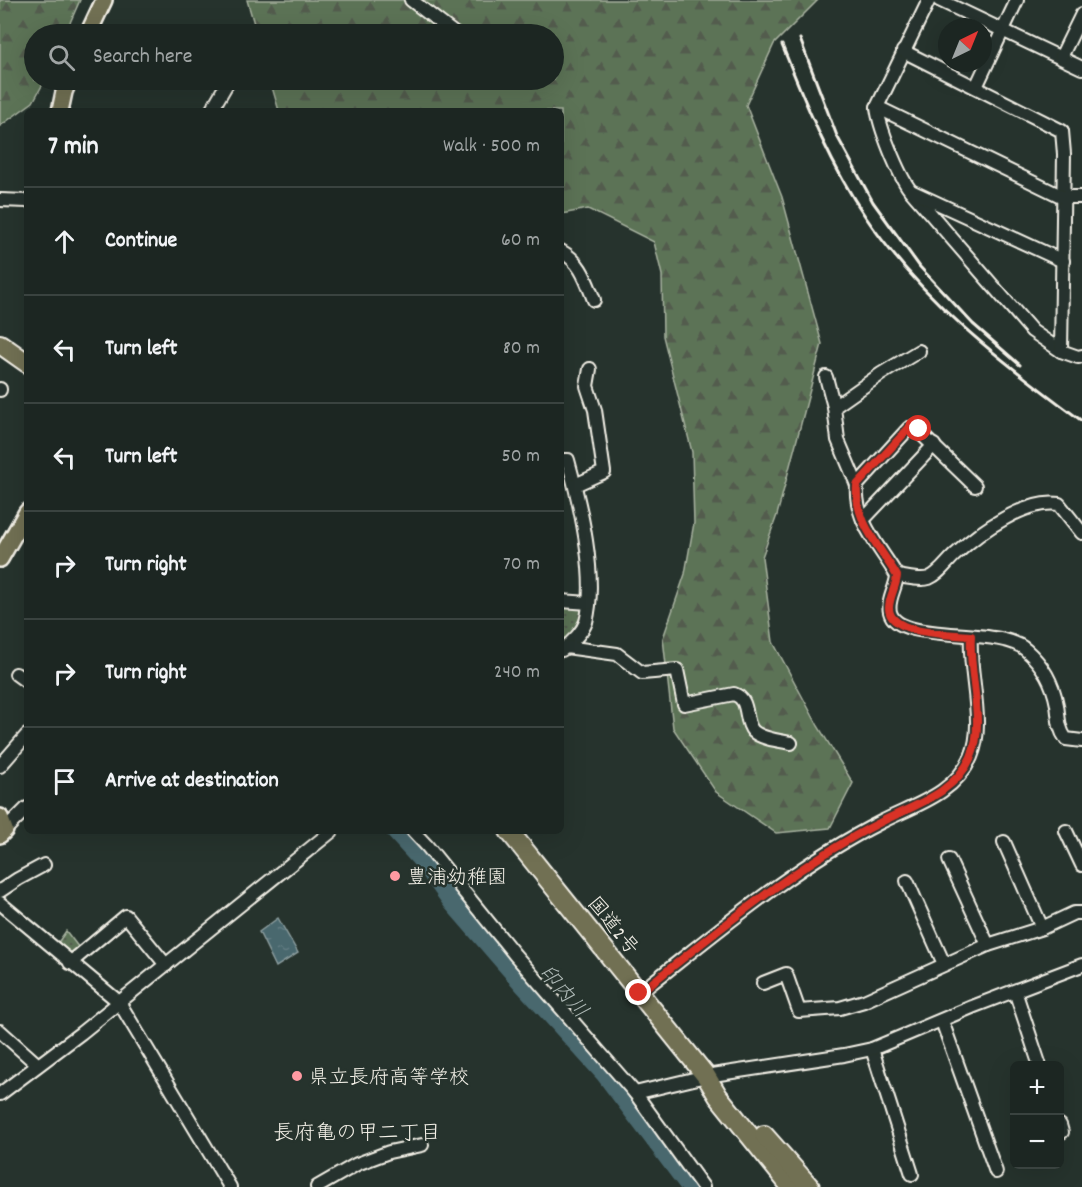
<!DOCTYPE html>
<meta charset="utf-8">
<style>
body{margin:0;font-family:Dekko,"Klee One",sans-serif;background:#29322f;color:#f1f3f6}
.controls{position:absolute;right:18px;bottom:18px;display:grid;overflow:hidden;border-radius:9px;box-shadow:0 6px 24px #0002}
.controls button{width:54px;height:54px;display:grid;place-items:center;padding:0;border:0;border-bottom:2px solid #3a4340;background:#1c2622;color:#f1f3f6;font:30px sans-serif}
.compass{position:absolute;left:938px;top:18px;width:54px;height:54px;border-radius:50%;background:#1c2622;box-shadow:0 6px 24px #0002;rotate:43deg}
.stop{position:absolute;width:18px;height:18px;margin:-14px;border:4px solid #d93025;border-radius:50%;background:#fff}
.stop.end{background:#d93025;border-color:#fff;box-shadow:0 2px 6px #0008}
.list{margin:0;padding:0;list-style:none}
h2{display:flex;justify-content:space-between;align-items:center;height:78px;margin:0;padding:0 24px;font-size:26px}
h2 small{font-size:20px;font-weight:400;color:#a0a5a5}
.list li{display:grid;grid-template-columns:39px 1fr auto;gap:18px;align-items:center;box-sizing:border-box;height:108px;padding:0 24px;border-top:2px solid #3a4340}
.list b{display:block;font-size:22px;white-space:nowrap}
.list em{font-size:20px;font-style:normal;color:#a0a5a5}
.icon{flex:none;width:33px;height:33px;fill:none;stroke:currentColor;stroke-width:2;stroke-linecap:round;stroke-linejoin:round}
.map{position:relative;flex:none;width:1082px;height:1187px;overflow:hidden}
.search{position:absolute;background:#1c2622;box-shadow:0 6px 24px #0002;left:24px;top:24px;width:540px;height:66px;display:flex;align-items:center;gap:15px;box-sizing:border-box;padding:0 21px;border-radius:33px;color:#a0a5a5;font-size:22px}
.panel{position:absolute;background:#1c2622;box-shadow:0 6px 24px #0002;left:24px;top:108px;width:540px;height:726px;border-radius:9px}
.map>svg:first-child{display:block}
</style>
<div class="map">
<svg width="1082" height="1187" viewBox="0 0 1082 1187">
<defs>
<pattern id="grass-dots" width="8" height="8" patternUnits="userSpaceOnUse" patternTransform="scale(1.5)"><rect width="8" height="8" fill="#5c7357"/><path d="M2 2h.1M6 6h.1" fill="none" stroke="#525b4e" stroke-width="1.8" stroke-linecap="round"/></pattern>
<pattern id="forest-firs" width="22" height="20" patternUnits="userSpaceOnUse" patternTransform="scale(1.5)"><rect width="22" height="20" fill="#5c7357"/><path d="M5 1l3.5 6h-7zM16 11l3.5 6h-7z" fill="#525b4e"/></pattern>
<pattern id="water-ripples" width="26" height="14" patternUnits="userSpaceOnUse" patternTransform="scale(1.5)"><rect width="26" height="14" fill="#48676e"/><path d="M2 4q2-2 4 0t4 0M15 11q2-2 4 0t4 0" fill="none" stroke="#637d83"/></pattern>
</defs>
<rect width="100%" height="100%" fill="#26332d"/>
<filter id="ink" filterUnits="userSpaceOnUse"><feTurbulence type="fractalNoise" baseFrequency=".0167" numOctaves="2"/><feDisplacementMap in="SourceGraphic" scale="12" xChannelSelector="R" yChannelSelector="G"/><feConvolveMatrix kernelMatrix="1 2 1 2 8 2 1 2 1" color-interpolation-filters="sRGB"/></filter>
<g filter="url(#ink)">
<!-- grass -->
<g fill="url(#grass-dots)" stroke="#a8b2a0" stroke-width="1.5">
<path d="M561 603 578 604 583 612C577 622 572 637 561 640Z"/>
<polygon points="66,931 79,948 72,955 66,954 57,944"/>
</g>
<!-- forest -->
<g fill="url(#forest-firs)" stroke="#a8b2a0" stroke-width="1.5">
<polygon points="0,0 80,0 65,34 34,34 34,80 45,80 33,102 0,126"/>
<polygon points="247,0 818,0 774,44 746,105 782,197 822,344 777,515 762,557 773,642 818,726 853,783 830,828 776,833 716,792 673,728 663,638 685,574 694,523 692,452 663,336 662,275 654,242 588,209 561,214 561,111 279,111 270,80 554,80 554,34 257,34"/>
</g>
<!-- water -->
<polygon fill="url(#water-ripples)" stroke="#8d9e9f" stroke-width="1.5" points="278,918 298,953 276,967 259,932"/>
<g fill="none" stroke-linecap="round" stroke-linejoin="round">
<!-- river -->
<polyline stroke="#48676e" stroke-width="20" points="396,831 426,864 453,902 523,983 605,1073 691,1187"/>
<defs>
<g id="minor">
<polyline points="411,0 455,34"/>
<path d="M929 0 877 107C879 127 898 174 910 190L1032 331 1061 351 1078 357 1082 356"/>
<polyline points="939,0 1082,68"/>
<polyline points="261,34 276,34"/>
<polyline points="903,51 1062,131 1064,154 1061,351"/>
<polyline points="1061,57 1082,14"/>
<polyline points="976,87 1017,0"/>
<polyline points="877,107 1063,197 1082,197"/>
<polyline points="211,111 229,80"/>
<polyline points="913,192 1063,261"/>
<polyline points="0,200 27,201"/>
<path d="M561 251C581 262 586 280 594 300"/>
<polyline points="826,377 834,407"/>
<polyline points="0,390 0,389"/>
<path d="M561 460H568C580 504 598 577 586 622 582 633 571 643 562 650"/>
<polyline points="575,485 604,472 595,410 587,386 590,369"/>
<polyline points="857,485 838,440 834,407 881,374 919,351"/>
<path d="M975 486 914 427 909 428 857 485C854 521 880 547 897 576 896 588 887 600 890 612 898 645 1000 625 1026 650 1042 664 1053 683 1057 705 1059 718 1058 728 1066 739L1082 741"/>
<polyline points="863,520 934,445"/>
<path d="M897 576C907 577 920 581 929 578 940 574 948 560 957 553 980 531 1027 499 1059 504L1082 533"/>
<polyline points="561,601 589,603"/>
<path d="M566 647 617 654 642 673 677 670 684 704 734 694C751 700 743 720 753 731 761 739 781 741 791 743"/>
<polyline points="16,674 27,682"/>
<polyline points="0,766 27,735"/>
<polyline points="5,830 27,808"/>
<polyline points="413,831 427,846 515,955 635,1093 703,1187"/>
<polyline points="1066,831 1082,865"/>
<polyline points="1004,842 1042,928"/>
<polyline points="949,860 988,945"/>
<polyline points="907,881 944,964"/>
<polyline points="0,891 18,879 44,865"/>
<polyline points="0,903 119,1002 230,1187"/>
<polyline points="70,963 126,916 166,965"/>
<polyline points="763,983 786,974 799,1011 840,1008 864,1001 988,945 1042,928 1074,913 1082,913"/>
<polyline points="1015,991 1040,1066"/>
<path d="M639 993C717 932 792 867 881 822 914 805 954 795 971 757 986 723 968 673 971 636"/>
<polyline points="942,1021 996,1172"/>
<polyline points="0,1031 38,1065"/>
<polyline points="872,1049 912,1174"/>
<polyline points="635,1093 706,1076 844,1055 872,1049 972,1007 1082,965"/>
<polyline points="0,1094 81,1033 332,831"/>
<polyline points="1060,1125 1062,1132"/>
<polyline points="317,1187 357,1164 389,1152 422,1145"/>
</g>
<g id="major">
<polyline points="88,34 104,0"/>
<polyline points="60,111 64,92 69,80"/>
<polyline points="0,559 27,512"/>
<polyline points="0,817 5,830 0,835"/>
</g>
<g id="highway">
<polyline points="0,344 27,363"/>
<polyline points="509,831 706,1076 718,1096 791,1187"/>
<polyline points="764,1135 810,1187"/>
</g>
</defs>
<!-- minor casing -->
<use href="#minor" stroke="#f4f1e8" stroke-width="16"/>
<!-- major casing -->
<use href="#major" stroke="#f4f1e8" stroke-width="20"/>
<!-- highway casing -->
<use href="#highway" stroke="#f4f1e8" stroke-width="22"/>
<!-- minor -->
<use href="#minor" stroke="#26332d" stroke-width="12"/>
<!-- major -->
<use href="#major" stroke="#716f52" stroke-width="15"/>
<!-- highway -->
<use href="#highway" stroke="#716f52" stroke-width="18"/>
<!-- rail -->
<g stroke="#f4f1e8" stroke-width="3">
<polyline points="800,39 837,136 873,202 920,267 973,324 1020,365"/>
<path d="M782 45C806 104 829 163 865 216 922 301 1001 361 1082 421"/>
</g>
</g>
</g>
<g fill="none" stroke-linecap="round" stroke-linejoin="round" filter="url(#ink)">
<!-- route -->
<path stroke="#d93025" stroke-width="8" d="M639 993C717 932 792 867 881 822 914 805 954 794 971 757 986 723 968 673 971 636 952 634 889 635 889 608 889 597 896 587 897 576 880 547 854 521 857 485L909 428 914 427 919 429"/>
</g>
<!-- markers -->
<g fill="#ff9aa2" stroke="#26332d" stroke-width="2">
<circle cx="395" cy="876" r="6"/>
<circle cx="297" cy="1076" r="6"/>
</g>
<g text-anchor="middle" stroke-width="5" stroke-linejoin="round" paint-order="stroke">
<!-- poi labels -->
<g font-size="20" fill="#f4f1e8" stroke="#26332d" text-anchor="start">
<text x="407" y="883">豊浦幼稚園</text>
<text x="309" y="1083">県立長府高等学校</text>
</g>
<!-- street labels -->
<g font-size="20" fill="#f4f1e8" stroke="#26332d">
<text transform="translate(614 925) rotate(51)" y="7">国道2号</text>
</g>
<!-- water labels -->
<g font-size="21" font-style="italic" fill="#afbab7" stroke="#26332d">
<text transform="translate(564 991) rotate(48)" y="7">印内川</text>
</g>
<!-- neighbourhood labels -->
<g font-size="21" fill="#f4f1e8" stroke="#26332d">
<text x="357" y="1139">長府亀の甲二丁目</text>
</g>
</g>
</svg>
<div class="controls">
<button>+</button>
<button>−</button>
</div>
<svg class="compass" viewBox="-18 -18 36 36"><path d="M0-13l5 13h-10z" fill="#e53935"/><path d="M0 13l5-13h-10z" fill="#a0a5a5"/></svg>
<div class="stop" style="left:919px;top:429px"></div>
<div class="stop end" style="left:639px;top:993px"></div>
<div class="search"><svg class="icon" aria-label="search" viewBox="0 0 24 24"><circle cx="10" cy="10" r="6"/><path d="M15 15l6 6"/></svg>Search here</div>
<section class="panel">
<h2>7 min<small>Walk · 500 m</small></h2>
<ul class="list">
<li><svg class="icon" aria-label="ahead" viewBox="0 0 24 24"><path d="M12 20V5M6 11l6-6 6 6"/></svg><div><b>Continue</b></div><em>60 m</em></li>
<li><svg class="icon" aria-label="left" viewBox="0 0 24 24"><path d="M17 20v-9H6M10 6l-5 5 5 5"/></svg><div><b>Turn left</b></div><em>80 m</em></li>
<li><svg class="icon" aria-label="left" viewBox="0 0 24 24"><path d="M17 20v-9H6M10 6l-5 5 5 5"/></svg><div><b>Turn left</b></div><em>50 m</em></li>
<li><svg class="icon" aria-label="right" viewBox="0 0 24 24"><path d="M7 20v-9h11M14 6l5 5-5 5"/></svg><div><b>Turn right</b></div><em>70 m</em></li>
<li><svg class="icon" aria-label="right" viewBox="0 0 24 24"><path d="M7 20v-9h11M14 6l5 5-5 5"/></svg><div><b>Turn right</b></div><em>240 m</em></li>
<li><svg class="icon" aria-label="arrive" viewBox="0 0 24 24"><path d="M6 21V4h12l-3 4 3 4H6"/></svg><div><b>Arrive at destination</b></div></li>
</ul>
</section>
</div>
